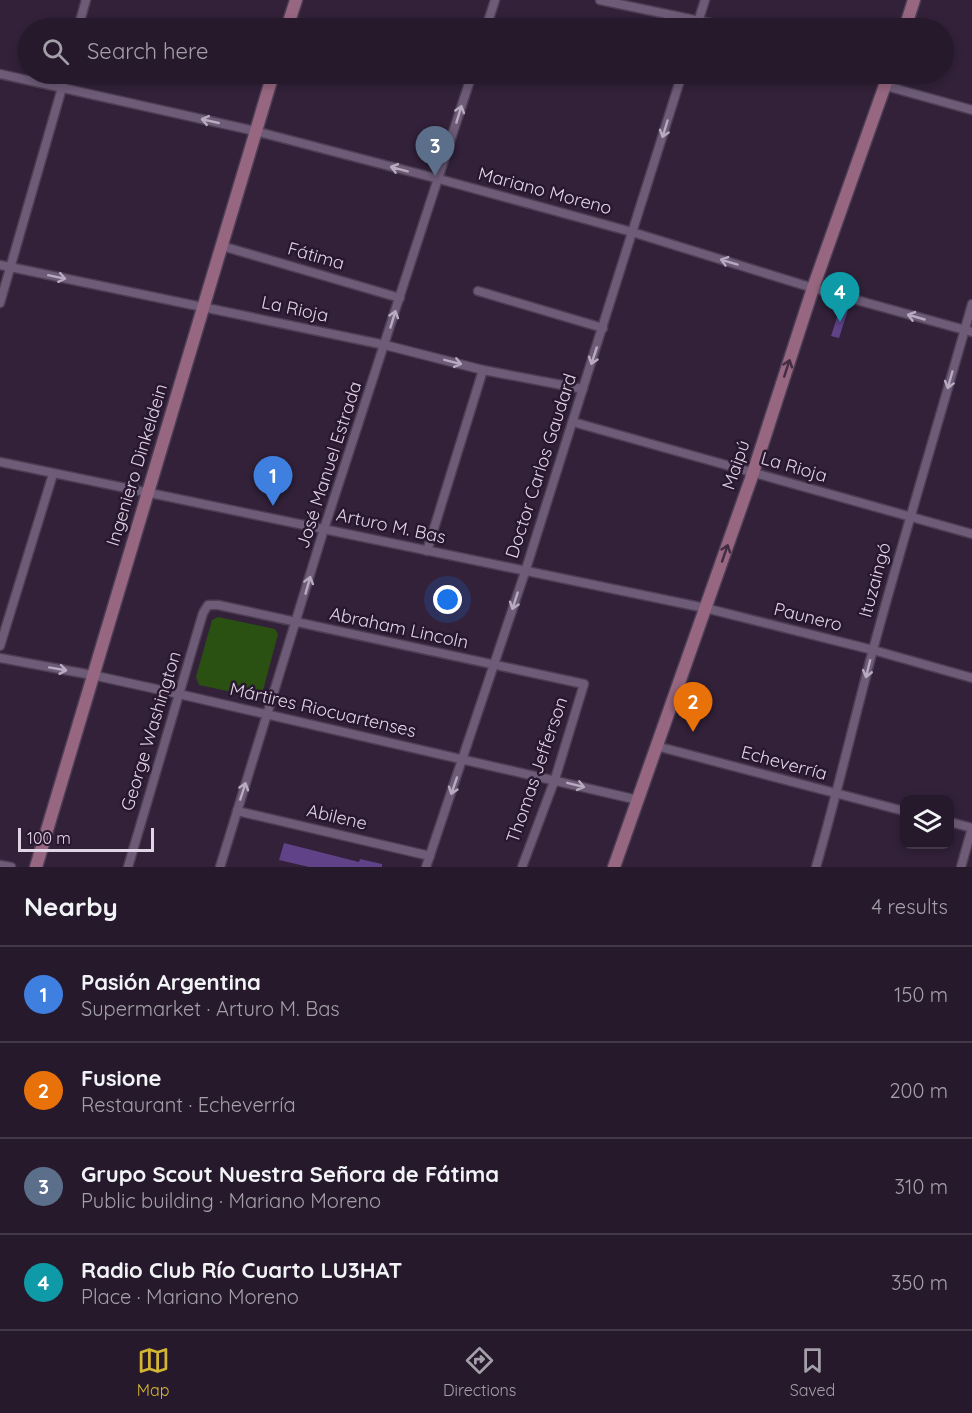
<!DOCTYPE html>
<meta charset="utf-8">
<style>
body{margin:0;font-family:Quicksand,sans-serif;background:#322637;color:#f1f3f6}
.controls{position:absolute;right:18px;bottom:18px;display:grid;overflow:hidden;border-radius:12px;box-shadow:0 3px 9px #0003}
.controls button{width:54px;height:54px;display:grid;place-items:center;padding:0;border:0;border-bottom:2px solid #423847;background:#26192b;color:#f1f3f6;font:30px sans-serif}
.scale{position:absolute;left:18px;bottom:15px;width:136px;box-sizing:border-box;padding-left:6px;border:3px solid #e0d5e5;border-top:0;font-size:16px;line-height:21px;white-space:nowrap;color:#e0d5e5;-webkit-text-stroke:4px #28172f;paint-order:stroke}
.you{position:absolute;left:448px;top:600px;width:21px;height:21px;margin:-15px;border:4px solid #fff;border-radius:50%;background:#1a73e8;box-shadow:0 0 0 9px #1a73e833}
.badge{display:grid;place-items:center;width:39px;height:39px;border-radius:50%;background:#d4b635;color:#fff;font-size:20px;font-weight:700}
.pin{position:absolute;translate:-50% -50px;filter:drop-shadow(0 2px 3px #0008)}
.pin::after{content:'';position:absolute;top:32px;width:21px;height:18px;background:inherit;clip-path:polygon(0 0,100% 0,50% 100%)}
.list{margin:0;padding:0;list-style:none}
h2{display:flex;justify-content:space-between;align-items:center;height:78px;margin:0;padding:0 24px;font-size:26px}
h2 small{font-size:20px;font-weight:400;color:#a4a0a9}
.list li{display:grid;grid-template-columns:39px 1fr auto;gap:18px;align-items:center;box-sizing:border-box;height:96px;padding:0 24px;border-top:2px solid #423847}
.list b{display:block;font-size:22px;white-space:nowrap}
.list p{margin:0;font-size:20px;white-space:nowrap;color:#a4a0a9}
.list em{font-size:20px;font-style:normal;color:#a4a0a9}
.icon{flex:none;width:33px;height:33px;fill:none;stroke:currentColor;stroke-width:2;stroke-linecap:round;stroke-linejoin:round}
.map{position:relative;flex:none;width:972px;height:867px;overflow:hidden}
.search{position:absolute;background:#26192b;box-shadow:0 3px 9px #0003;left:18px;right:18px;top:18px;height:66px;display:flex;align-items:center;gap:15px;box-sizing:border-box;padding:0 21px;border-radius:33px;color:#a4a0a9;font-size:22px}
.sheet{height:462px;background:#26192b}
nav{display:flex;justify-content:space-around;align-items:center;box-sizing:border-box;height:84px;border-top:2px solid #423847;background:#26192b;font-size:16px;color:#a4a0a9}
nav a{display:grid;justify-items:center;gap:3px}
nav .on{color:#d4b635}
.map>svg:first-child{display:block}
</style>
<div class="map">
<svg width="972" height="867" viewBox="0 0 972 867">
<rect width="100%" height="100%" fill="#322139"/>
<!-- green -->
<polygon fill="#2a5111" points="218,617 275,629 278,634 262,694 256,697 199,685 196,677 212,620"/>
<!-- building -->
<g fill="#5f4288">
<polygon points="841,305 849,307 839,338 831,336"/>
<polygon points="284,843 359,862 360,859 382,864 382,867 309,867 279,860"/>
</g>
<g fill="none" stroke-linecap="round" stroke-linejoin="round">
<defs>
<g id="street">
<polyline points="600,0 733,28"/>
<polyline points="78,28 86,0"/>
<polyline points="486,28 495,0"/>
<polyline points="696,28 705,0"/>
<polyline points="0,74 255,131 439,179 632,232 813,288 972,332"/>
<polyline points="886,86 972,110"/>
<polyline points="222,246 400,298"/>
<polyline points="0,265 385,345 483,370 583,389"/>
<polyline points="478,291 603,328"/>
<polyline points="0,303 66,74"/>
<polyline points="573,422 972,534"/>
<polyline points="0,462 705,608 873,650 972,678"/>
<polyline points="427,551 483,370"/>
<polyline points="0,646 53,474"/>
<polyline points="0,658 92,675 179,694 638,800"/>
<polyline points="656,746 904,811"/>
<polyline points="237,811 430,856"/>
<polyline points="950,822 972,828"/>
<polyline points="0,865 11,867"/>
<polyline points="128,867 203,613 208,605 218,605 584,684 555,779 522,867"/>
<polyline points="220,867 324,529 472,74"/>
<polyline points="426,867 525,572 682,74"/>
<path d="M816 867C837 794 854 720 874 646 905 532 940 418 972 304"/>
<polyline points="961,867 972,828"/>
</g>
<g id="secondary">
<polyline points="287,28 296,0"/>
<polyline points="905,28 914,0"/>
<polyline points="36,867 273,74"/>
<polyline points="614,867 753,473 813,288 889,74"/>
</g>
</defs>
<!-- street casing -->
<use href="#street" stroke="#4d3e53" stroke-width="11"/>
<!-- secondary casing -->
<use href="#secondary" stroke="#4d3e53" stroke-width="15"/>
<!-- street -->
<use href="#street" stroke="#6e5b78" stroke-width="8"/>
<!-- secondary -->
<use href="#secondary" stroke="#976781" stroke-width="12"/>
</g>
<!-- one-way arrows -->
<defs><path id="oneway-shaft" d="M-6 0H5M1.5-3L5.5 0L1.5 3" fill="none" stroke-width="1.6" stroke-linecap="round" stroke-linejoin="round" transform="scale(1.5)"/></defs>
<g stroke="#b8aabf">
<use href="#oneway-shaft" transform="translate(459 114) rotate(-73)"/>
<use href="#oneway-shaft" transform="translate(210 121) rotate(-167)"/>
<use href="#oneway-shaft" transform="translate(665 129) rotate(107)"/>
<use href="#oneway-shaft" transform="translate(399 169) rotate(-165)"/>
<use href="#oneway-shaft" transform="translate(729 262) rotate(-163)"/>
<use href="#oneway-shaft" transform="translate(57 277) rotate(12)"/>
<use href="#oneway-shaft" transform="translate(916 317) rotate(-164)"/>
<use href="#oneway-shaft" transform="translate(393 319) rotate(-73)"/>
<use href="#oneway-shaft" transform="translate(594 356) rotate(108)"/>
<use href="#oneway-shaft" transform="translate(453 362) rotate(14)"/>
<use href="#oneway-shaft" transform="translate(950 380) rotate(106)"/>
<use href="#oneway-shaft" transform="translate(308 585) rotate(-74)"/>
<use href="#oneway-shaft" transform="translate(515 601) rotate(108)"/>
<use href="#oneway-shaft" transform="translate(58 669) rotate(10)"/>
<use href="#oneway-shaft" transform="translate(868 669) rotate(104)"/>
<use href="#oneway-shaft" transform="translate(576 785) rotate(14)"/>
<use href="#oneway-shaft" transform="translate(454 786) rotate(109)"/>
<use href="#oneway-shaft" transform="translate(243 791) rotate(-72)"/>
</g>
<g stroke="#442b44">
<use href="#oneway-shaft" transform="translate(787 368) rotate(-72)"/>
<use href="#oneway-shaft" transform="translate(725 553) rotate(-71)"/>
</g>
<g text-anchor="middle" stroke-width="5" stroke-linejoin="round" paint-order="stroke">
<!-- street labels -->
<g font-size="18" fill="#e0d5e5" stroke="#28172f">
<text transform="translate(545 191) rotate(15)" y="6">Mariano Moreno</text>
<text transform="translate(316 256) rotate(16)" y="6">Fátima</text>
<text transform="translate(295 309) rotate(12)" y="6">La Rioja</text>
<text transform="translate(137 465) rotate(-73)" y="6">Ingeniero Dinkeldein</text>
<text transform="translate(329 465) rotate(-72)" y="6">José Manuel Estrada</text>
<text transform="translate(736 465) rotate(-71)" y="6">Maipú</text>
<text transform="translate(541 466) rotate(-72)" y="6">Doctor Carlos Gaudard</text>
<text transform="translate(794 467) rotate(16)" y="6">La Rioja</text>
<text transform="translate(391 526) rotate(12)" y="6">Arturo M. Bas</text>
<text transform="translate(875 580) rotate(-75)" y="6">Ituzaingó</text>
<text transform="translate(808 617) rotate(14)" y="6">Paunero</text>
<text transform="translate(399 628) rotate(12)" y="6">Abraham Lincoln</text>
<text transform="translate(323 710) rotate(13)" y="6">Mártires Riocuartenses</text>
<text transform="translate(151 731) rotate(-73)" y="6">George Washington</text>
<text transform="translate(784 763) rotate(15)" y="6">Echeverría</text>
<text transform="translate(537 770) rotate(-71)" y="6">Thomas Jefferson</text>
<text transform="translate(337 817) rotate(13)" y="6">Abilene</text>
</g>
</g>
</svg>
<div class="controls">
<button><svg class="icon" aria-label="layers" viewBox="0 0 24 24"><path d="M12 4l9 5-9 5-9-5zM3 14l9 5 9-5"/></svg></button>
</div>
<div class="scale">100 m</div>
<div class="you"></div>
<div class="pin badge" style="left:273px;top:506px;background:#3f7fe0">1</div>
<div class="pin badge" style="left:693px;top:732px;background:#e8710a">2</div>
<div class="pin badge" style="left:435px;top:176px;background:#5c6f8a">3</div>
<div class="pin badge" style="left:840px;top:322px;background:#0f9aa8">4</div>
<div class="search"><svg class="icon" aria-label="search" viewBox="0 0 24 24"><circle cx="10" cy="10" r="6"/><path d="M15 15l6 6"/></svg>Search here</div>
</div>
<section class="sheet">
<h2>Nearby<small>4 results</small></h2>
<ul class="list">
<li><span class="badge" style="background:#3f7fe0">1</span><div><b>Pasión Argentina</b><p>Supermarket · Arturo M. Bas</p></div><em>150 m</em></li>
<li><span class="badge" style="background:#e8710a">2</span><div><b>Fusione</b><p>Restaurant · Echeverría</p></div><em>200 m</em></li>
<li><span class="badge" style="background:#5c6f8a">3</span><div><b>Grupo Scout Nuestra Señora de Fátima</b><p>Public building · Mariano Moreno</p></div><em>310 m</em></li>
<li><span class="badge" style="background:#0f9aa8">4</span><div><b>Radio Club Río Cuarto LU3HAT</b><p>Place · Mariano Moreno</p></div><em>350 m</em></li>
</ul>
</section>
<nav>
<a class="on"><svg class="icon" aria-label="map" viewBox="0 0 24 24"><path d="M3 6l6-2 6 2 6-2v14l-6 2-6-2-6 2zM9 4v14M15 6v14"/></svg>Map</a>
<a><svg class="icon" aria-label="directions" viewBox="0 0 24 24"><path d="M12 3l9 9-9 9-9-9zM9 14v-3h6M13 9l2 2-2 2"/></svg>Directions</a>
<a><svg class="icon" aria-label="saved" viewBox="0 0 24 24"><path d="M7 4h10v16l-5-4-5 4z"/></svg>Saved</a>
</nav>
